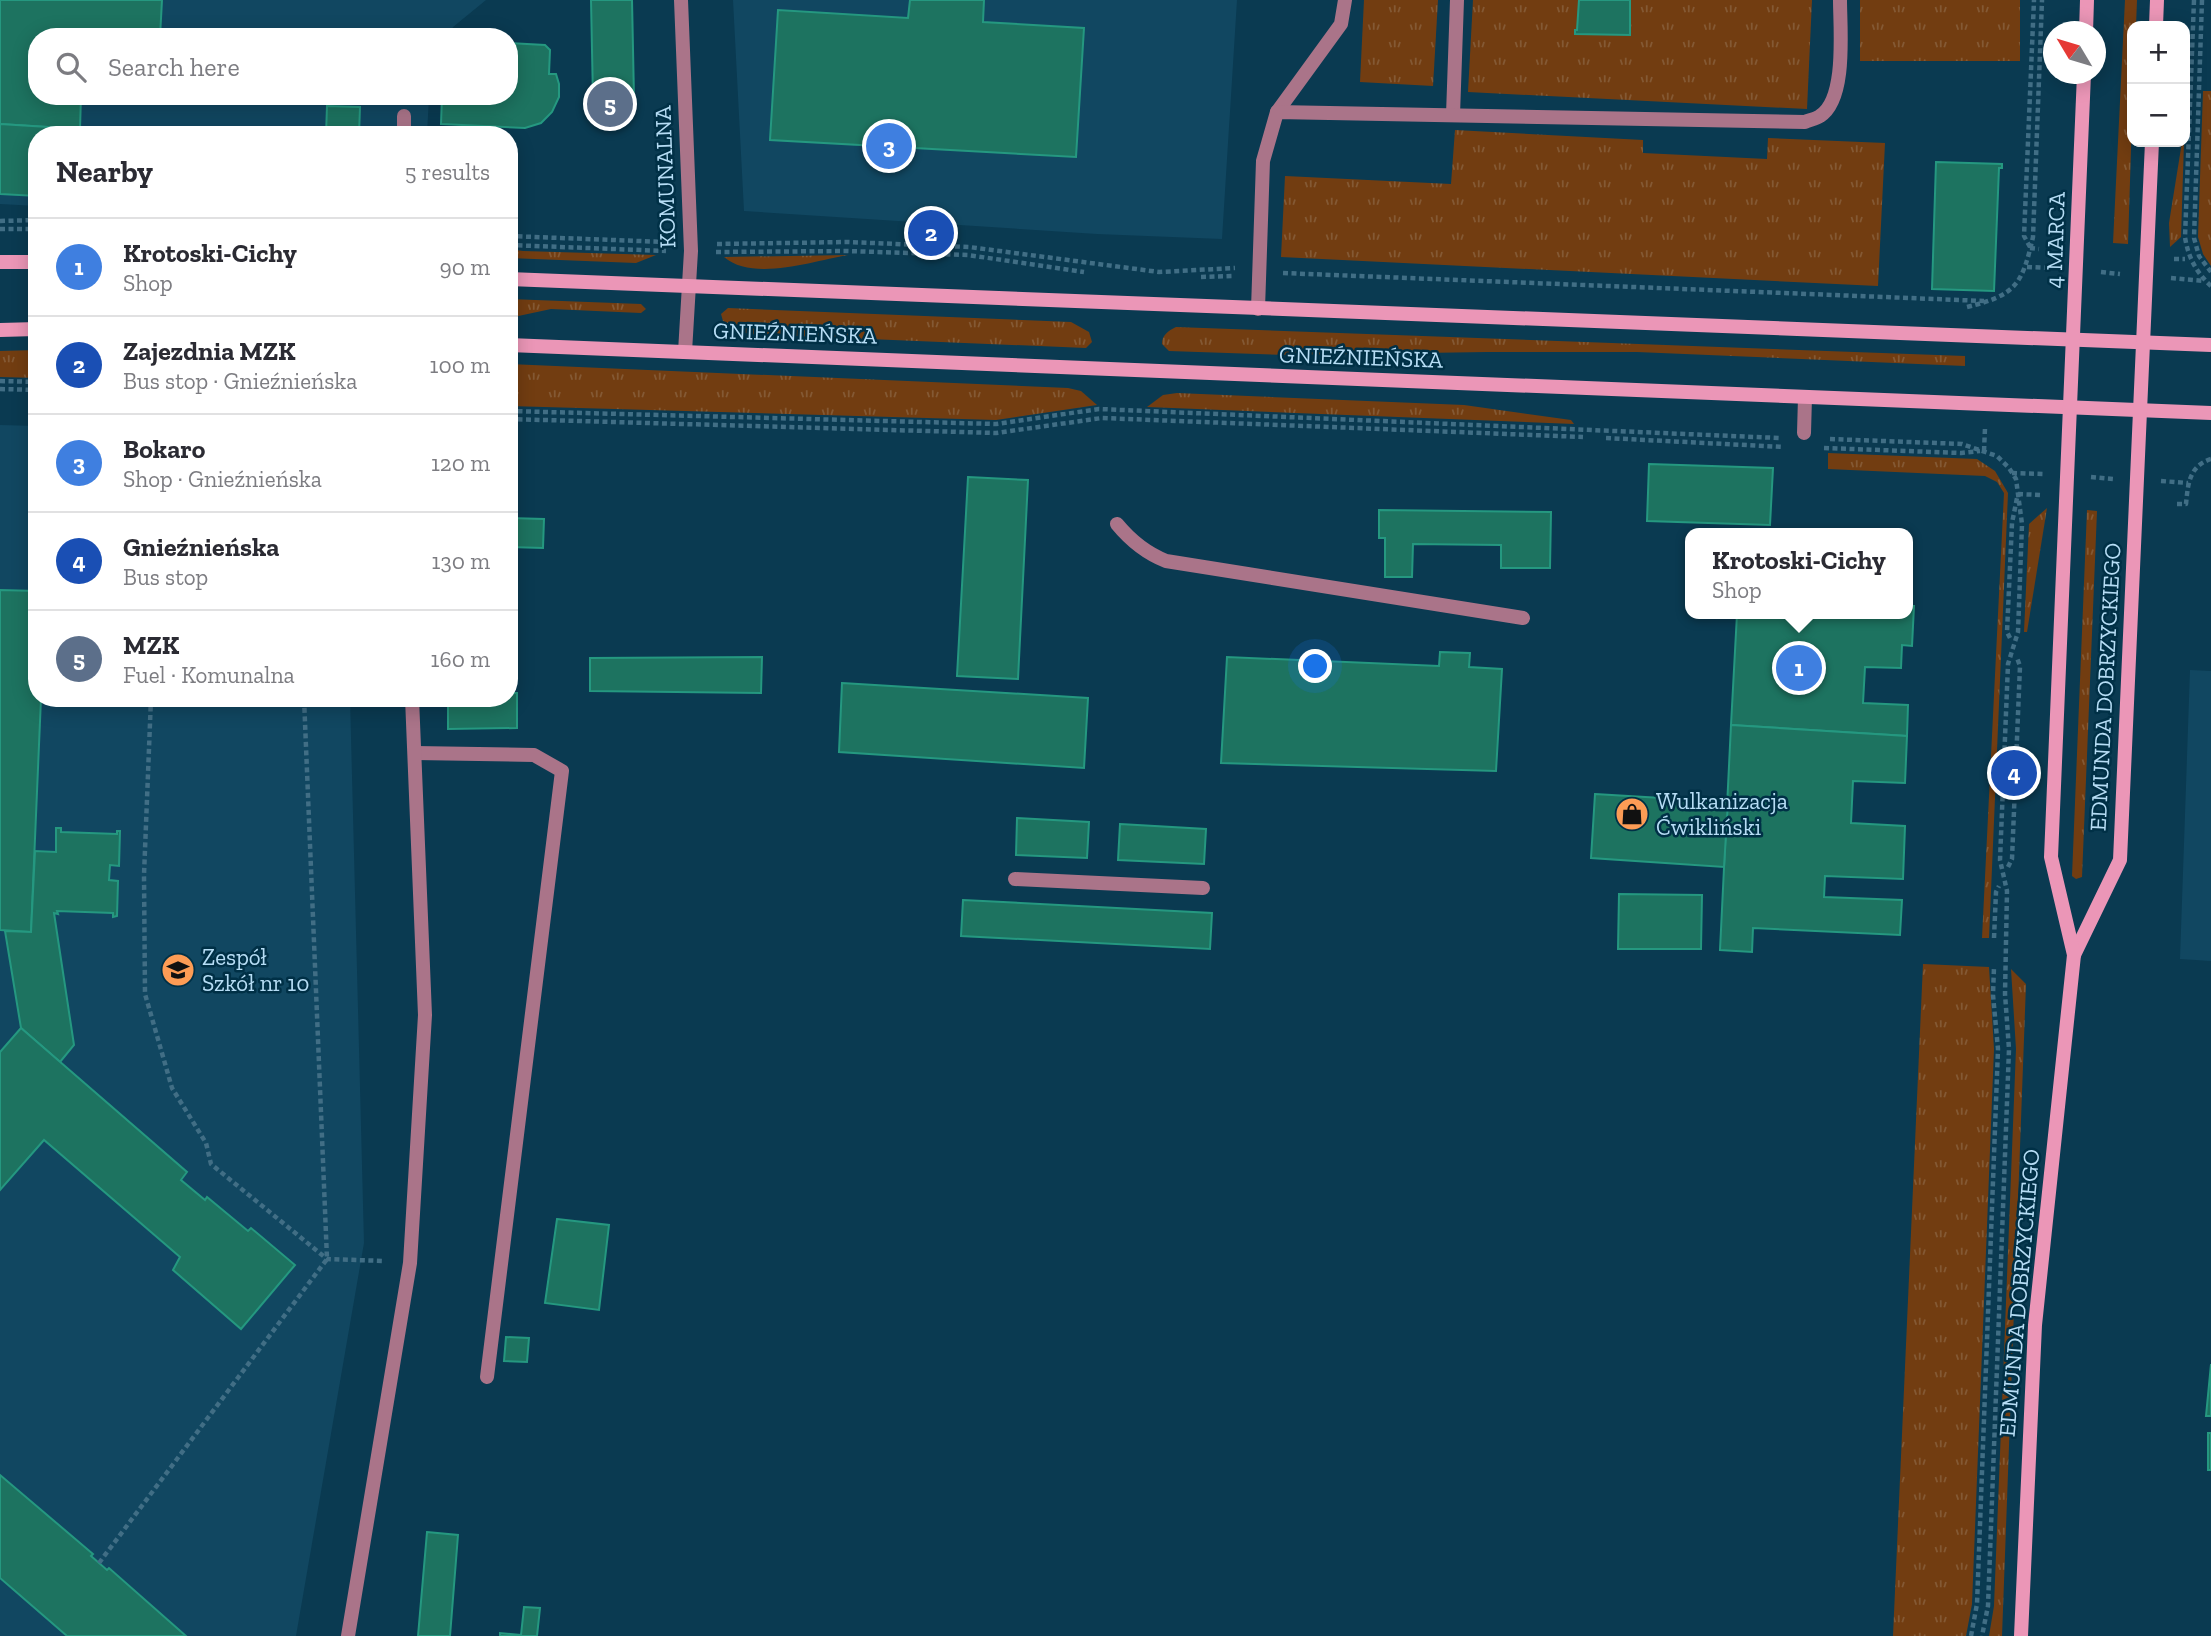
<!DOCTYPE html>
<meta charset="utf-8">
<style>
body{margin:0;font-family:"Zilla Slab",serif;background:#f7f7f7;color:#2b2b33}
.controls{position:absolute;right:21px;top:21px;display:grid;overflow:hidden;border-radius:14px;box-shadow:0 4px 18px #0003}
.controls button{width:63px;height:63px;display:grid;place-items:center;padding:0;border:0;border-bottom:2px solid #e1e1e2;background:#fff;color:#2b2b33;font:35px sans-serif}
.compass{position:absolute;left:2043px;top:21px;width:63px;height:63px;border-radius:50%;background:#fff;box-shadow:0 4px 18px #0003;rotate:308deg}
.you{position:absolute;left:1316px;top:667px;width:24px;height:24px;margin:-18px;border:5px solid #fff;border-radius:50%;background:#1a73e8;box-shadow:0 0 0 10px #1a73e833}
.badge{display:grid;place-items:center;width:46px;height:46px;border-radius:50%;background:#2563eb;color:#fff;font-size:23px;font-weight:700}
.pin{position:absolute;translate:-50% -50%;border:4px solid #fff;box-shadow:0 2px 7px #0006}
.popup{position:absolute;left:1685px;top:528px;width:228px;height:91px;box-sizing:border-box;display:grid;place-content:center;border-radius:14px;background:#fff;filter:drop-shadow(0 2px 5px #0005);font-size:23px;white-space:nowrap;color:#7c7c81}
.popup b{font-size:26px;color:#2b2b33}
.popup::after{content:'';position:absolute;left:50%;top:100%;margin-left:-14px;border:14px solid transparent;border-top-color:#fff}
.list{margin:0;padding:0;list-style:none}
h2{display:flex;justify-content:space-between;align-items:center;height:91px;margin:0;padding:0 28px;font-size:30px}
h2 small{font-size:23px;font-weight:400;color:#7c7c81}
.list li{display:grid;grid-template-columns:46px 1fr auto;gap:21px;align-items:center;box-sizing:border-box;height:98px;padding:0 28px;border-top:2px solid #e1e1e2}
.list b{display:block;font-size:26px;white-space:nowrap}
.list p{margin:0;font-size:23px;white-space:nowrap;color:#7c7c81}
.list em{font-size:23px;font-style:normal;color:#7c7c81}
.icon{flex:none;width:38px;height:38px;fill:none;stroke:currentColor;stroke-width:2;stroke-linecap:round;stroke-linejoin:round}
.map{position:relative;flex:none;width:2211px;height:1636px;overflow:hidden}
.search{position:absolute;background:#fff;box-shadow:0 4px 18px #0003;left:28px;top:28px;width:490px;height:77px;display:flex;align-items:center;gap:18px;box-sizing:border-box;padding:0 24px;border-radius:28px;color:#7c7c81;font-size:26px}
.panel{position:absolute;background:#fff;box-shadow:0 4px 18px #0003;left:28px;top:126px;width:490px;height:581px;border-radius:28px}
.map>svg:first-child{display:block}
</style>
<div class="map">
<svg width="2211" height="1636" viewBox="0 0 2211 1636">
<defs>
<pattern id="grass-tufts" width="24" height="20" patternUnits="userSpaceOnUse" patternTransform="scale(1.75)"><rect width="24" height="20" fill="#723d11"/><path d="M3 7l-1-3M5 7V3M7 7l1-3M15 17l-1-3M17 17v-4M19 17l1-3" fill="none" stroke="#845934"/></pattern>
</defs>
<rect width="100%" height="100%" fill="#0a3a51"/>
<!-- built -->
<g fill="#114761">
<polygon points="0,0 486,0 453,27 449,37 37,37 37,96 429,96 427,135 37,135 37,206 0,204"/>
<polygon points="733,0 1237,0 1222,239 1097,234 744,211"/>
<polygon points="0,425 37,426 37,698 350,698 364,1243 296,1636 0,1636"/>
<polygon points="2190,670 2211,671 2211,961 2180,959"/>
</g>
<!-- grass -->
<g fill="url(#grass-tufts)">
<polygon points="1364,0 1438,0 1433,86 1360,82"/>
<polygon points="1473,0 1812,0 1807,109 1468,92"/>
<rect x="1860" y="0" width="160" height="61"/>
<polygon points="2125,0 2137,0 2136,26 2132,26 2132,118 2128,244 2113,243"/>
<polygon points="2203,91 2211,91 2211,266 2203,254 2198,237"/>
<polygon points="1455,130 1643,140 1643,153 1767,159 1768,138 1885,143 1878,286 1281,257 1285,176 1451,184"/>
<polygon points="2182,142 2184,142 2181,237 2170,247 2169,223"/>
<polygon points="509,249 523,251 656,255 636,263 509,258"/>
<path d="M848 255C813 261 753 282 724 257Z"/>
<polygon points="509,299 641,304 646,309 641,313 551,309 509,318"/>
<polygon points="728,308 1071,322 1089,332 1092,342 1086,348 748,334 723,321 721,314"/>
<path d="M1176 327 1965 356V366L1637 352H1487L1288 355 1169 351 1162 344C1162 335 1168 331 1176 327Z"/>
<polygon points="37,350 37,378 0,377 0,351"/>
<polygon points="509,364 1068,388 1081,391 1097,405 996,420 509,406"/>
<polygon points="1177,393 1464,405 1571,420 1574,424 1147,407 1163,395"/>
<polygon points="1828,453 1977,459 1995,471 2008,493 1989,938 1982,938 2004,493 1997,482 1985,476 1828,469"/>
<polygon points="2047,508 2027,632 2024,632 2029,524"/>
<polygon points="2087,510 2097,511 2082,877 2076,879 2072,876"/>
<polygon points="1923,964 1989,967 1994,1049 1972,1604 1966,1636 1893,1636"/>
<polygon points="2011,969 2026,984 2002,1636 1989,1636 1994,1606 2016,1049"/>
</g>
<!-- building -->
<g fill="#1d7360" stroke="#259880" stroke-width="2">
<polygon points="0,0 162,0 160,37 37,37 37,96 81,96 80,129 0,124"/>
<polygon points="591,0 632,0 634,98 593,99"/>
<polygon points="910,0 984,0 983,22 1084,28 1076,157 770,140 778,10 908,18"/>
<polygon points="1579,0 1630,0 1630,35 1575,34 1575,30 1577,30"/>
<polygon points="509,43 545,45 550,50 549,74 556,74 559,84 559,97 552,112 541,123 525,128 441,124 442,96 509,96"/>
<polygon points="327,106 360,107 359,135 326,135"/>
<polygon points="0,124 80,129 132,132 132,135 37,135 37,196 0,194"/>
<polygon points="1936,162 2002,164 2002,168 1999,168 1994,291 1932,289"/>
<polygon points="1649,464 1773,468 1770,525 1647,521"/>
<polygon points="968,477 1028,480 1018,679 957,676"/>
<polygon points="1379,510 1551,512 1550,568 1501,568 1501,545 1413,544 1412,577 1385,577 1385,538 1379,538"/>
<polygon points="509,518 544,519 543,548 509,547"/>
<polygon points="0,590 37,591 37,698 41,698 31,932 0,930"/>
<polygon points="1908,606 1914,606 1912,646 1902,645 1901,668 1865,667 1863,703 1908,705 1907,736 1731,725 1737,614 1908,614"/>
<polygon points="1440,652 1470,653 1469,667 1502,669 1496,771 1221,763 1227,657 1439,666"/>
<polygon points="762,657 761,693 590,691 590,658"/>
<polygon points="842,683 1088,698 1084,768 839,752"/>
<polygon points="509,693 517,693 517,728 448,729 448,698 509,698"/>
<polygon points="1731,725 1907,736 1905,783 1853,781 1851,823 1905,826 1903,879 1825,876 1824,897 1902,900 1900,935 1753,928 1752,952 1720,950"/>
<polygon points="1595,794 1728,802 1724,867 1591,858"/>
<polygon points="1017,818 1089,822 1087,858 1016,855"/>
<polygon points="1120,824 1206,829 1204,864 1118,860"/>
<polygon points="56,828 61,828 61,832 117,834 117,831 120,831 119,866 110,865 109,880 118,881 117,916 113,917 113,913 57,911 58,914 54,913 74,1045 60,1062 21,1028 5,931 31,932 35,851 56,852"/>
<polygon points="1619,894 1702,895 1701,949 1618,949"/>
<polygon points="963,900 1212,913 1210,949 961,936"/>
<polygon points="21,1028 187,1172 181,1180 205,1200 207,1197 248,1231 251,1228 295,1265 241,1329 173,1270 180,1257 44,1140 0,1190 0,1052"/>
<polygon points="557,1219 609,1225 599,1310 545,1303"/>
<polygon points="506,1337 529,1338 527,1362 504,1361"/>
<polygon points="2211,1364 2211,1416 2206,1416"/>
<rect x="2208" y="1433" width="3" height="37"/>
<polygon points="0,1475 93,1554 91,1556 107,1570 109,1568 186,1636 67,1636 0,1578"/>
<polygon points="427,1532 458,1535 450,1636 418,1636"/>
<polygon points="524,1607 540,1608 537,1636 500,1636 500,1633 521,1635"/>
</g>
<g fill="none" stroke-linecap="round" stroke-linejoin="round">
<!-- path -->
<g stroke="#416e85" stroke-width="4.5" stroke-dasharray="5 3.5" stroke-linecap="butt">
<path d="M2194 0 2185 237C2188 257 2196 272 2211 286"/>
<polyline points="2202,0 2194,238 2199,256 2211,272"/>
<polyline points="0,221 37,220"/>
<polyline points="0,229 37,229"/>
<polyline points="509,236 665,242"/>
<polyline points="717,244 848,242 969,247 1159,272 1235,268"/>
<polyline points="509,245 666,251"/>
<polyline points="2030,247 2024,236 2034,0"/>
<polyline points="2030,248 2039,249"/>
<polyline points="716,252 848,251 968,255 1084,272"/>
<polyline points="2174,259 2185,259"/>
<polyline points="2027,267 2050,268"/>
<polyline points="2101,272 2120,274"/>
<polyline points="1283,273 1984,301"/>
<polyline points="1201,277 1234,276"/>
<polyline points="2171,278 2204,281"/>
<path d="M1967 307C2016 295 2022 285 2033 237L2042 0"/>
<polyline points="0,381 37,382"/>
<polyline points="0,389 37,390"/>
<polyline points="509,411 996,424 1099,409 1779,438"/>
<polyline points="509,419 996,433 1102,418 1583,437"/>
<polyline points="1606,438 1784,447"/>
<polyline points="1830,439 1962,444 1997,456 2009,468 2016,479 2022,524 2018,632 2008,664 2000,860 2007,891 2005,994 2009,1049 1988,1606 1982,1636"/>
<polyline points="1824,448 1961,453 1980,451"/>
<polyline points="1984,451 1985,428"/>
<polyline points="2012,473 2043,474"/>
<polyline points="2091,477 2113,479"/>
<polyline points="2161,481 2188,483"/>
<polyline points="2018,494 2040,495"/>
<path d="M2177 504H2186C2188 484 2189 466 2211 459"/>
<polyline points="2010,638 2007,632 2012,523 2017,498"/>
<polyline points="151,698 144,875 145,994 172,1088 206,1143 211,1164 327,1259 385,1261"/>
<polyline points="2008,867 2012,859 2020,666 2017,658"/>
<polyline points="1994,938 1996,892 1999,886"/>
<polyline points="99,1563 327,1259 304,698"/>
<polyline points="1971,1636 1977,1604 1998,1049 1993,995 1994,967"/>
</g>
<!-- lane -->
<g stroke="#aa7489" stroke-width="14">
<polyline points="1277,112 1341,24 1345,0"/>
<polyline points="1453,115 1457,0"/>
<polyline points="404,135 404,116"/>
<path d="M1258 309 1263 161 1277 112 1805 122C1809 120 1816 119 1820 116 1847 99 1840 29 1840 0"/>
<polyline points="1804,433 1805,397"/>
<path d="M1117 524C1131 541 1146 553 1166 561L1523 618"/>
<polyline points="415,753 534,755 562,771 487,1377"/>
<polyline points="1015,879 1203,888"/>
<polyline points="348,1636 410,1263 425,1015 412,698"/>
</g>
<!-- street -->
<polyline stroke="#aa7489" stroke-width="14" points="681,0 691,251 685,352"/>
<!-- secondary -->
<g stroke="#eb96b7" stroke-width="14">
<polyline points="2156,26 2157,0"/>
<polyline points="2086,32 2087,0"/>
<polyline points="0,262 37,262"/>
<polyline points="509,279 2211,345"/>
<polyline points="0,330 37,329"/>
<polyline points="509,345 2211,413"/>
<polyline points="2074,955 2120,860 2152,142"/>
<polyline points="2021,1636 2035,1325 2074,955 2051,857 2084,74"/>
</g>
</g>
<!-- icons -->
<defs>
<symbol id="shop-disc" viewBox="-11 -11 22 22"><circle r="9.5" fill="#fd9c55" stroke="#003046"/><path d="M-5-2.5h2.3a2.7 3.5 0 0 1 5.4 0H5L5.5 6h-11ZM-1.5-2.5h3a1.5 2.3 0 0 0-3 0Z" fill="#111"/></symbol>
<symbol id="school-disc" viewBox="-11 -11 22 22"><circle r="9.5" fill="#fd9c55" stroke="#003046"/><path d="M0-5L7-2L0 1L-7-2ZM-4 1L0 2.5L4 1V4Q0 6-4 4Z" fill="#111"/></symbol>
</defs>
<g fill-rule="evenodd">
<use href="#shop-disc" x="1613" y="795" width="38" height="38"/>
<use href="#school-disc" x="159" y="951" width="38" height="38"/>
</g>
<g text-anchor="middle" stroke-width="5" stroke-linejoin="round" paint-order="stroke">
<!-- street labels -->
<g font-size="23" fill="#b6ddf5" stroke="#003046">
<text transform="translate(665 177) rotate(-92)" y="8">KOMUNALNA</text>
<text transform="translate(2055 240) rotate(-88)" y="8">4 MARCA</text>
<text transform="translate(795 333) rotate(2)" y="8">GNIEŹNIEŃSKA</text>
<text transform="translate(1361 357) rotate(2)" y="8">GNIEŹNIEŃSKA</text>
<text transform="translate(2105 687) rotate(-87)" y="8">EDMUNDA DOBRZYCKIEGO</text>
<text transform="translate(2019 1293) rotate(-85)" y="8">EDMUNDA DOBRZYCKIEGO</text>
</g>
<!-- poi labels -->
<g font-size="23" fill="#b6ddf5" stroke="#003046" text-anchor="start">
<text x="1656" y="809">Wulkanizacja<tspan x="1656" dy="26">Ćwikliński</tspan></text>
<text x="202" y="965">Zespół<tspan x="202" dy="26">Szkół nr 10</tspan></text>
</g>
</g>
</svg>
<div class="controls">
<button>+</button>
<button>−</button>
</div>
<svg class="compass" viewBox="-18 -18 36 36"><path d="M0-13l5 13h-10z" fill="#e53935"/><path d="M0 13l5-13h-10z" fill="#7c7c81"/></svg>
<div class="you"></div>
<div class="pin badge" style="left:1799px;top:668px;background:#3f7fe0">1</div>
<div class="popup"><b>Krotoski-Cichy</b>Shop</div>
<div class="pin badge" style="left:931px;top:233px;background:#1a4fb4">2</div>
<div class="pin badge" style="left:889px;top:146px;background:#3f7fe0">3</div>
<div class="pin badge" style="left:2014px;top:773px;background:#1a4fb4">4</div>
<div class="pin badge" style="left:610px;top:104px;background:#5c6f8a">5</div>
<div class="search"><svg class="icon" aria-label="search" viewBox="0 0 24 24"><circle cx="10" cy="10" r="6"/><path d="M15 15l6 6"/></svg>Search here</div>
<section class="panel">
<h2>Nearby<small>5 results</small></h2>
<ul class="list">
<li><span class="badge" style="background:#3f7fe0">1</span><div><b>Krotoski-Cichy</b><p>Shop</p></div><em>90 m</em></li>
<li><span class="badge" style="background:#1a4fb4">2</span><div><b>Zajezdnia MZK</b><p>Bus stop · Gnieźnieńska</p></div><em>100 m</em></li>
<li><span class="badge" style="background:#3f7fe0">3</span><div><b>Bokaro</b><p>Shop · Gnieźnieńska</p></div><em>120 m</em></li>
<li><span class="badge" style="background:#1a4fb4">4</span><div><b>Gnieźnieńska</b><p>Bus stop</p></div><em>130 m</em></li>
<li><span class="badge" style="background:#5c6f8a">5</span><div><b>MZK</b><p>Fuel · Komunalna</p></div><em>160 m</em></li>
</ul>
</section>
</div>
